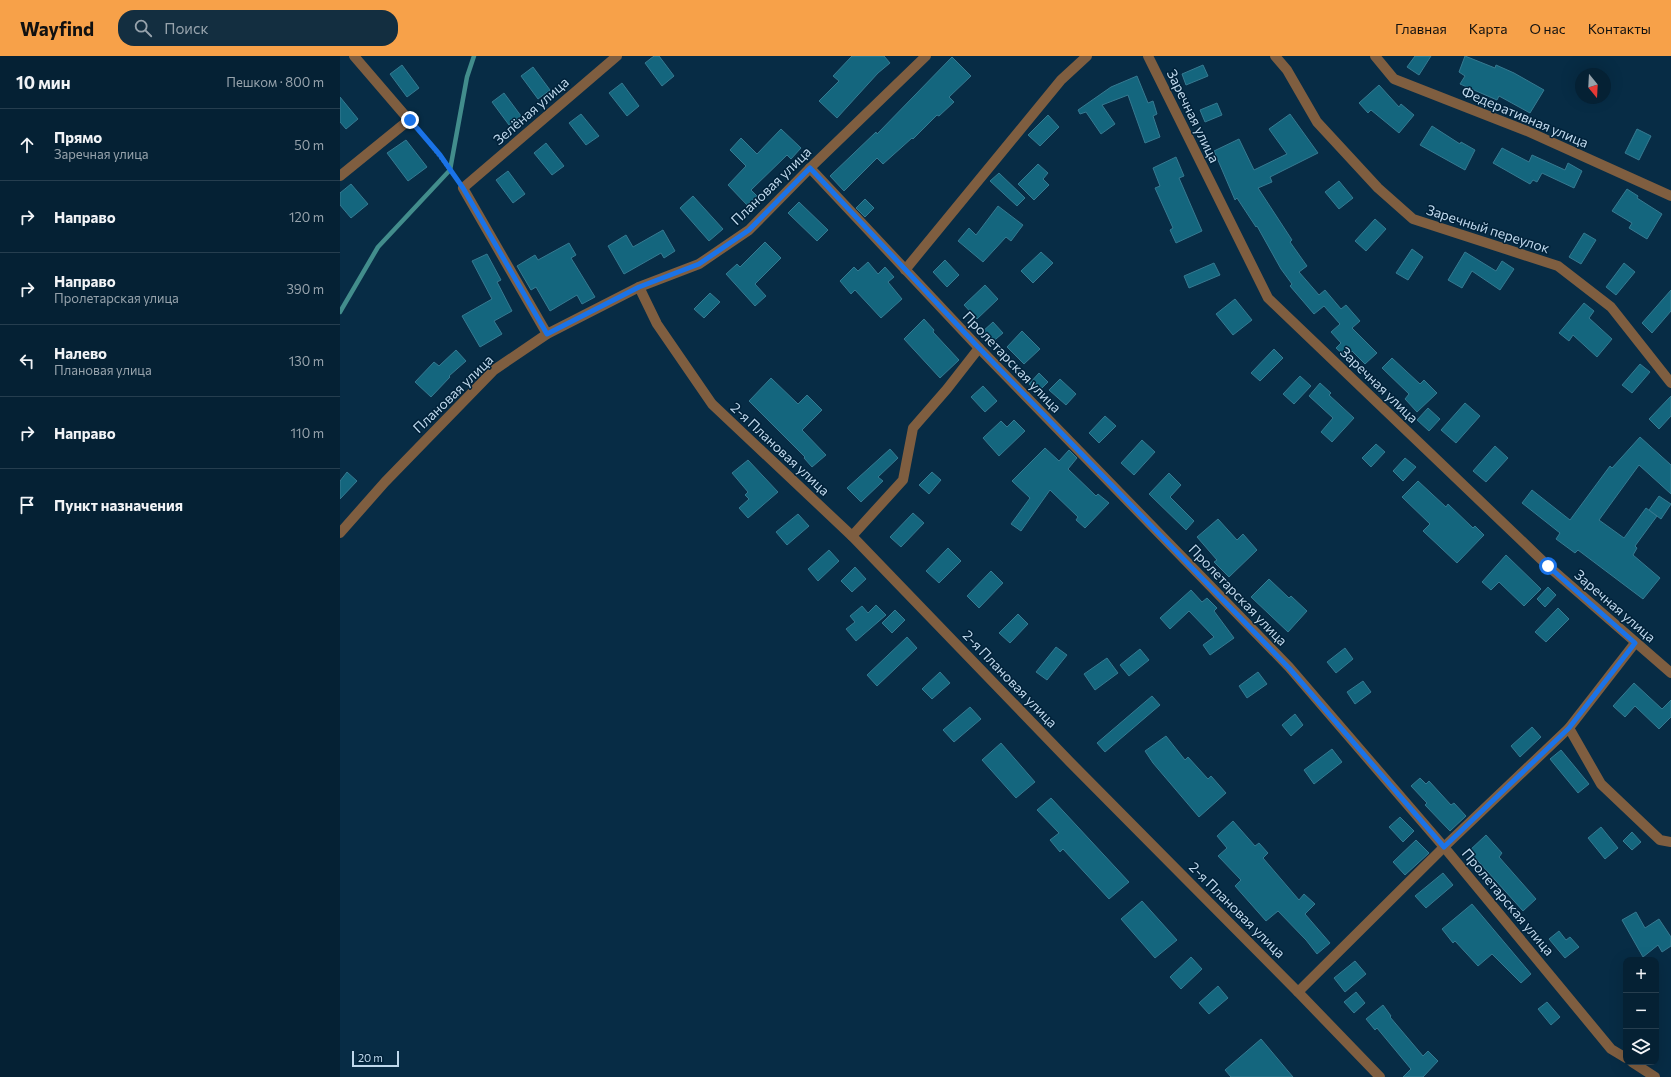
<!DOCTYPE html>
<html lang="ru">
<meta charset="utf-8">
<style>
body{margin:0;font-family:Commissioner,sans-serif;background:#132e40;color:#f1f3f6}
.controls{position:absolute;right:12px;bottom:12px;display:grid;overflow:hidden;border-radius:8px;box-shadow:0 4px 16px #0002}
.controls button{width:36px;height:36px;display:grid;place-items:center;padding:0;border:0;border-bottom:1px solid #263e4f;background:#052134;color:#f1f3f6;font:20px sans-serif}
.compass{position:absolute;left:1235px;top:12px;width:36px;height:36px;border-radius:50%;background:#052134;box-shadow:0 4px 16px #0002;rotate:162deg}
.scale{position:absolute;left:12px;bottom:10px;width:47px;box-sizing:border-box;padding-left:4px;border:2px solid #bfd8ec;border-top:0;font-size:11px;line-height:14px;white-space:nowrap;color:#bfd8ec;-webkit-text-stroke:3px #00223a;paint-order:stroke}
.stop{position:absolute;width:12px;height:12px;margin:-9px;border:3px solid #1a73e8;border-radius:50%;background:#fff}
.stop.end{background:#1a73e8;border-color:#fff;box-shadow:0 1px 4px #0008}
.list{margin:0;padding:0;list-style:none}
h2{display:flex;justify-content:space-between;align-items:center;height:52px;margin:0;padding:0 16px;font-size:17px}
h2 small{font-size:13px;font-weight:400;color:#97a3ac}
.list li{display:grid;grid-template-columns:26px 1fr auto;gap:12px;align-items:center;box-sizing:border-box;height:72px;padding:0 16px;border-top:1px solid #263e4f}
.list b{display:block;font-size:15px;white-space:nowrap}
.list p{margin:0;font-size:13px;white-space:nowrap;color:#97a3ac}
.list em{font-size:13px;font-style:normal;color:#97a3ac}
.icon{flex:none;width:22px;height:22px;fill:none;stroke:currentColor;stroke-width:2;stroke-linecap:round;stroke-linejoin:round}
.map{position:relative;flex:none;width:1331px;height:1021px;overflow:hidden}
header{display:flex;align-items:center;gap:24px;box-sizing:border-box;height:56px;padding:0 20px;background:#f7a149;color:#111}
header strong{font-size:19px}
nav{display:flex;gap:22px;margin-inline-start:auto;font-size:14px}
.search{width:280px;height:36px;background:#132e40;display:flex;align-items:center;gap:10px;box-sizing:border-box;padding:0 14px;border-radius:16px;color:#97a3ac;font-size:15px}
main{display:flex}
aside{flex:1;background:#052134}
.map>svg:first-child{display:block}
</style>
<header>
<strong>Wayfind</strong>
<div class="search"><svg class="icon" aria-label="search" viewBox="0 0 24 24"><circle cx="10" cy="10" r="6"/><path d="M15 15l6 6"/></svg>Поиск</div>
<nav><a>Главная</a><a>Карта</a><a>О нас</a><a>Контакты</a></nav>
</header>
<main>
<aside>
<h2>10 мин<small>Пешком · 800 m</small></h2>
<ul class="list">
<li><svg class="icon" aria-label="ahead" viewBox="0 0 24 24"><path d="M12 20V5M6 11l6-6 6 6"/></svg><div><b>Прямо</b><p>Заречная улица</p></div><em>50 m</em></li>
<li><svg class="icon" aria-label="right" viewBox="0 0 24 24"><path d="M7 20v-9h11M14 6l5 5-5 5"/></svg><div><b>Направо</b></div><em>120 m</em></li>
<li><svg class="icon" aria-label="right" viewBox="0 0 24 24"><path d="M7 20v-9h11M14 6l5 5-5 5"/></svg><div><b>Направо</b><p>Пролетарская улица</p></div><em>390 m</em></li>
<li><svg class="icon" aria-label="left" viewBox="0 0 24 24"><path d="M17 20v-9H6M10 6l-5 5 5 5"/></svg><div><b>Налево</b><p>Плановая улица</p></div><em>130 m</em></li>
<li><svg class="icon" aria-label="right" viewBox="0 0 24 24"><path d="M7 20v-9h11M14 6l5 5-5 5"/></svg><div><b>Направо</b></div><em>110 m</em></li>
<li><svg class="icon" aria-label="arrive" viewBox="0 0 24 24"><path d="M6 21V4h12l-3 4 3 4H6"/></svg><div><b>Пункт назначения</b></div></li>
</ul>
</aside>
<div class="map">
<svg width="1331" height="1021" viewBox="0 0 1331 1021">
<rect width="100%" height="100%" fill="#072c45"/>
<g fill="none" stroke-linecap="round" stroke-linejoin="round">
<!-- stream -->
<polyline stroke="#428d8c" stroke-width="4.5" points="0,256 38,191 110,114 127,21 134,0"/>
</g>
<!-- building -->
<g fill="#14667e" stroke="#367a91">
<polygon points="314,0 319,0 334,20 322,30 305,7"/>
<polygon points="512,0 544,0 550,7 538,17 497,62 479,45 499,25 493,20"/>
<polygon points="1075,0 1091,0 1079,19 1067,11"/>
<polygon points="1125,0 1155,12 1156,9 1174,17 1204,34 1190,57 1159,40 1157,44 1120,28 1125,20 1119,16"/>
<polygon points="612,1 631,20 609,41 614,46 599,60 597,59 573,83 572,82 543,108 537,102 504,135 490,120 536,76 537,78"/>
<polygon points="62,9 79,32 67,41 50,18"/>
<polygon points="863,9 868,20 846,29 842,18"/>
<polygon points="193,11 210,34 198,43 181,20"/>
<polygon points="797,20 808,47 813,45 817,58 813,60 820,81 805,87 788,39 762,49 775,68 761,78 746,56 740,58 738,54 771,31"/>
<polygon points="282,27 299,50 287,60 269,37"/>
<polygon points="1039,29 1059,51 1061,48 1074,59 1059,77 1031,54 1028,57 1019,47"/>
<polygon points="164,37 181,60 169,69 152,46"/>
<polygon points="0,41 18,63 6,73 0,66"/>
<polygon points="877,47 882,59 865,66 860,54"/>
<polygon points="241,58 259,80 246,89 229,67"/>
<polygon points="950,58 978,97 930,121 932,126 918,132 952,184 950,186 967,210 959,216 979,239 985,234 1001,253 1006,249 1020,265 1012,272 1037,297 1025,308 1012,295 1006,301 996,292 1001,287 991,276 1000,268 984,250 974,258 950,230 952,228 941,213 917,170 916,171 897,142 895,144 874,95 899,83 914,114 947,98 929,73"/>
<polygon points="708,59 719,71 700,90 688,79"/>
<polygon points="1092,70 1120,88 1121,86 1135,94 1125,114 1080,89"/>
<polygon points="441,73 461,92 451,103 447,99 411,134 417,140 407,149 388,129 406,110 390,94 401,82 417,98"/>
<polygon points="1297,73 1311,80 1299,104 1285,97"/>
<polygon points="66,84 87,111 68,125 47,97"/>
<polygon points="206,87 224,110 212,119 194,97"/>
<polygon points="1162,92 1189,106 1192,99 1225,114 1228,107 1242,115 1234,132 1202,117 1197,126 1193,124 1190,128 1153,107"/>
<polygon points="836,101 844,120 839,122 862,175 836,187 830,174 833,172 815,132 820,130 813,112"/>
<polygon points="698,108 708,117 703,123 709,129 694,144 678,128"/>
<polygon points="168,115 185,138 173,147 156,124"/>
<polygon points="659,117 685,142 677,150 650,125"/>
<polygon points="999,125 1013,142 999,153 985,136"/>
<polygon points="11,128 28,148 11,162 0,149 0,137"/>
<polygon points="1287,133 1298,140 1297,142 1322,158 1307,183 1289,172 1292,167 1272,155"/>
<polygon points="353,140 383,173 369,185 340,152"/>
<polygon points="525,143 534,152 525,161 516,152"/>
<polygon points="459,146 488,174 477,185 448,157"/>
<polygon points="658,150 683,169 671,185 666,181 643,206 618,185 629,172 636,179"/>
<polygon points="1035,163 1046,173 1026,195 1015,185"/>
<polygon points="323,174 335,195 324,202 321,197 284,218 268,190 286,179 293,191"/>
<polygon points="1244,177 1256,184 1241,208 1229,201"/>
<polygon points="425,186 441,202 415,228 426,240 415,250 386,218 397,208 400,211"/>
<polygon points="229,187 236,199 231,202 255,241 242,248 237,239 210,255 196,231 191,234 177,210 195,199 198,204"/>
<polygon points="1072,193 1083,201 1068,224 1056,217"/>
<polygon points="701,196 713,207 693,227 681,215"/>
<polygon points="1125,196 1156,215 1162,205 1174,213 1160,234 1132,215 1122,232 1108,224"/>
<polygon points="147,198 161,224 157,226 172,255 154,265 162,278 140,291 122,260 152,243 132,205"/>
<polygon points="605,204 619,219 607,231 593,216"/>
<polygon points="528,206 538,218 545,211 554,221 548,226 562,243 541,262 515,234 511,238 500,225 514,211 518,215"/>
<polygon points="874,207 880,219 849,232 844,220"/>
<polygon points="1284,207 1295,216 1276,239 1266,231"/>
<polygon points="645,229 658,243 637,263 624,249"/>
<polygon points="1331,234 1331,255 1312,277 1302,267"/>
<polygon points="370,237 380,246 364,262 354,253"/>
<polygon points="895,243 912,264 893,279 876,258"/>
<polygon points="1244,247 1254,255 1249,262 1272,283 1257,301 1233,279 1229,285 1219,277"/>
<polygon points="584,263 594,274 593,276 619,304 600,322 564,283"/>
<polygon points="653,266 663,277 650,288 641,277"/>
<polygon points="682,275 700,293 684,308 667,291"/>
<polygon points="934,293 943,302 920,325 911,317"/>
<polygon points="116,294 126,305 109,320 110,321 91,341 75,326 94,306 99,310"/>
<polygon points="1052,302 1080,328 1084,324 1097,337 1077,356 1065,343 1069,338 1042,312"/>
<polygon points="1300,308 1310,316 1292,337 1282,329"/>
<polygon points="699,317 708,326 698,336 689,328"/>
<polygon points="960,320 971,330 954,348 943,338"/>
<polygon points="431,322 458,348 467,339 482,354 462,374 486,399 472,411 464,402 465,401 409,345"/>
<polygon points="720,323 736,338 726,349 709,334"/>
<polygon points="980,327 991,337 989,339 1014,362 992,386 981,376 993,362 969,340"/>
<polygon points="643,330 657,345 645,356 631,341"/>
<polygon points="1331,340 1331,360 1319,373 1309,363"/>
<polygon points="1125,347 1140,360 1116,387 1101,374"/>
<polygon points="1088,352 1100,363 1089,375 1077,364"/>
<polygon points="765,360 776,370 759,387 749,377"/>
<polygon points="674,364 685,375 659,400 643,382 661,365 667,371"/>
<polygon points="1300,381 1331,409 1331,438 1299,409 1259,464 1284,482 1306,452 1317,460 1295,490 1297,492 1293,499 1320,522 1303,543 1238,494 1235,497 1216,483 1220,477 1182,447 1192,434 1230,464 1270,410 1272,412"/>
<polygon points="802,384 815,396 794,419 781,407"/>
<polygon points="1036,388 1045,396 1031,411 1022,402"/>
<polygon points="1155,390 1168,402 1146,426 1133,415"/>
<polygon points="705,392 719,405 729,394 737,402 728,413 756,440 758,438 769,447 745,472 736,464 738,461 710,434 681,475 671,468 690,442 672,425"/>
<polygon points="550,393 558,402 538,421 543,425 521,446 507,432"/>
<polygon points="1065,402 1076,411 1063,425 1053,415"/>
<polygon points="408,404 438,436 408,462 399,452 409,443 405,439 408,436 392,417"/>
<polygon points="7,416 17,425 0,443 0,425"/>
<polygon points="592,416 601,424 589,438 579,429"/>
<polygon points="829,417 841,429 830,441 854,465 846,474 809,438"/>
<polygon points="1078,425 1106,451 1108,448 1133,472 1135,470 1144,479 1117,507 1083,475 1090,468 1062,441"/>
<polygon points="1319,440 1331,448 1321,463 1309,454"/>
<polygon points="573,457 584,467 561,491 550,481"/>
<polygon points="458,458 469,470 447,489 436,476"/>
<polygon points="878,463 897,484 903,478 917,494 889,521 874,506 877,504 857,481"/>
<polygon points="608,492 621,505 599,527 586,515"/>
<polygon points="489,494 499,505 478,525 468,513"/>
<polygon points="1166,499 1201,533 1184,550 1159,526 1151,534 1142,526"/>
<polygon points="515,511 526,523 512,536 501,525"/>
<polygon points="651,515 663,527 639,552 627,540"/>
<polygon points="929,523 949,542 951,540 967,555 948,576 911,541"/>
<polygon points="1208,531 1216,539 1205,551 1197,543"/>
<polygon points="851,534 862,546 867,542 877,552 874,555 894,582 870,599 863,589 874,581 849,555 830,573 820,562"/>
<polygon points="536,549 546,559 516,585 506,573 515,566 510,560 522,550 528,557"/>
<polygon points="1218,552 1229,563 1206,586 1195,576"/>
<polygon points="555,554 565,564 552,577 542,567"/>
<polygon points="678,558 688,568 670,587 659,577"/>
<polygon points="567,581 577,592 537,630 527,619"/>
<polygon points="716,591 727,599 707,624 696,616"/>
<polygon points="1005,592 1013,603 996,617 987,606"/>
<polygon points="800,593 809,604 789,620 780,609"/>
<polygon points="767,602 778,617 755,634 744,618"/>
<polygon points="600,616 610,627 592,643 582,633"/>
<polygon points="918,616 927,628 907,642 899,630"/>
<polygon points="1023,625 1031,636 1015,648 1007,636"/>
<polygon points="1294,627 1322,653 1331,644 1331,661 1319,673 1295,650 1285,661 1273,650"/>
<polygon points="812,640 820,649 765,696 757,687"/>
<polygon points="630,651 641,663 614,686 603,674"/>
<polygon points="955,658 963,669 951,680 942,669"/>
<polygon points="1192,671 1201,681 1180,701 1171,690"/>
<polygon points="826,680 845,704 848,701 868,723 871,720 886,737 859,761 813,707 805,695"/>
<polygon points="661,687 695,726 676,742 642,704"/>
<polygon points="992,693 1002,706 974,728 964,714"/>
<polygon points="1221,694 1249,728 1238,737 1210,703"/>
<polygon points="1080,722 1086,728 1089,725 1111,749 1114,747 1126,760 1110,775 1085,749 1087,747 1071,730"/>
<polygon points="711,742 789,826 769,843 723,793 720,796 710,784 719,777 697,754"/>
<polygon points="1060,761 1074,775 1063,786 1049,771"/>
<polygon points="893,765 915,790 919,787 928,797 923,802 959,844 964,838 975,848 965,858 990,887 977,898 966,884 938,855 926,865 895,830 901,824 878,800 887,792 877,780"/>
<polygon points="1261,771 1278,792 1265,803 1248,782"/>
<polygon points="1292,776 1301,786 1292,794 1283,785"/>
<polygon points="1146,779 1162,797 1159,801 1196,843 1183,855 1129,795"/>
<polygon points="1076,784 1089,797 1065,819 1053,806"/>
<polygon points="1103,817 1113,829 1086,852 1075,840"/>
<polygon points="802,845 837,884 815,902 781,863"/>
<polygon points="1132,848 1191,918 1181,927 1152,898 1138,910 1115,885 1113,887 1102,873"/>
<polygon points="1296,856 1305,872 1319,863 1331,881 1331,890 1322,896 1318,889 1303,901 1282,864"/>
<polygon points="1219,875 1226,884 1230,881 1239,891 1225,902 1209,883"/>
<polygon points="851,901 862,913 841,933 830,921"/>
<polygon points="1015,905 1026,918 1005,936 994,922"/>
<polygon points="878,930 888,942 869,958 859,947"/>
<polygon points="1016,936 1025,947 1014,957 1004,946"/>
<polygon points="1207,946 1220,961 1211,969 1198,953"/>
<polygon points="1043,949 1051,960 1050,961 1083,1000 1088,995 1098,1005 1083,1021 1063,1021 1071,1013 1037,972 1035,974 1026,963"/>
<polygon points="921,983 953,1021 891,1021 885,1014"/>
</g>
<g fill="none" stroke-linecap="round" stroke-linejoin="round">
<!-- path -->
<polyline stroke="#45667d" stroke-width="2.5" stroke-dasharray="2 2" stroke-linecap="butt" points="78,73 116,123"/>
<!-- minor -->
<g stroke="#7f5e40" stroke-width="10">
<polyline points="808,0 928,242 1208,510 1331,617"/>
<polyline points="935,0 947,14 977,66 1038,132 1073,163 1218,210 1271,251 1331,327"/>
<polyline points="1035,0 1054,23 1187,75 1331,140"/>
<polyline points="470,112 639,292 949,611 1104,791 1271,993 1286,1002"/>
<polyline points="0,120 69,64 14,0"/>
<polyline points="565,214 721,24 747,0"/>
<polyline points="299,231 317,268 372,348 512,480 730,706 958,936 1040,1021"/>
<polyline points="207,278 123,132 277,0"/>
<polyline points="0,477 45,426 154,314 207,278 299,231 359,208 409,174 470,112 586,0"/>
<polyline points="512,480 563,424 573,372 607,333 639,292"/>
<polyline points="1229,672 1261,728 1320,784 1331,786"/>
<polyline points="958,936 1104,791 1229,672 1295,587"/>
<polyline points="1292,1006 1315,1021"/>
</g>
</g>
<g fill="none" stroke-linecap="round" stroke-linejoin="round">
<!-- route -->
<polyline stroke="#1a73e8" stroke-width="5" points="70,64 100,99 123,132 207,278 299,231 359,208 409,174 470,112 639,292 949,612 1104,791 1229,672 1295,587 1208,510"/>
</g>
<g text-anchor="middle" stroke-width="3" stroke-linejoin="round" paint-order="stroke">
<!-- street labels -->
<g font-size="14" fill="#bfd8ec" stroke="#00223a">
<text transform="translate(191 55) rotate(-41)" y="5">Зелёная улица</text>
<text transform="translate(853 60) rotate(64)" y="5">Заречная улица</text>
<text transform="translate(1185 61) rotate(23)" y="5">Федеративная улица</text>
<text transform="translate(431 130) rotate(-44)" y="5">Плановая улица</text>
<text transform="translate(1148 173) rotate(18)" y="5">Заречный переулок</text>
<text transform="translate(672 306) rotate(46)" y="5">Пролетарская улица</text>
<text transform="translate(1039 329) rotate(44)" y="5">Заречная улица</text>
<text transform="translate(113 338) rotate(-44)" y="5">Плановая улица</text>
<text transform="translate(440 393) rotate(43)" y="5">2-я Плановая улица</text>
<text transform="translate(898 539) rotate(46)" y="5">Пролетарская улица</text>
<text transform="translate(1275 550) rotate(41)" y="5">Заречная улица</text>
<text transform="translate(670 623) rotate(46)" y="5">2-я Плановая улица</text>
<text transform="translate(1168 846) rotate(50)" y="5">Пролетарская улица</text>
<text transform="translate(897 854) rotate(45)" y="5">2-я Плановая улица</text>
</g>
</g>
</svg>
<div class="controls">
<button>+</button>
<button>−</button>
<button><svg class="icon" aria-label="layers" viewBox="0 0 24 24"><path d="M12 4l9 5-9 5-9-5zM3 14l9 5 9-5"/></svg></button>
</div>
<svg class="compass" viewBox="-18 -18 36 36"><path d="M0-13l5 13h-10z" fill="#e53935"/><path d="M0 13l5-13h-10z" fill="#97a3ac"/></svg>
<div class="scale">20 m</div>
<div class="stop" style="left:1208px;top:510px"></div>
<div class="stop end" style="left:70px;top:64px"></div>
</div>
</main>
